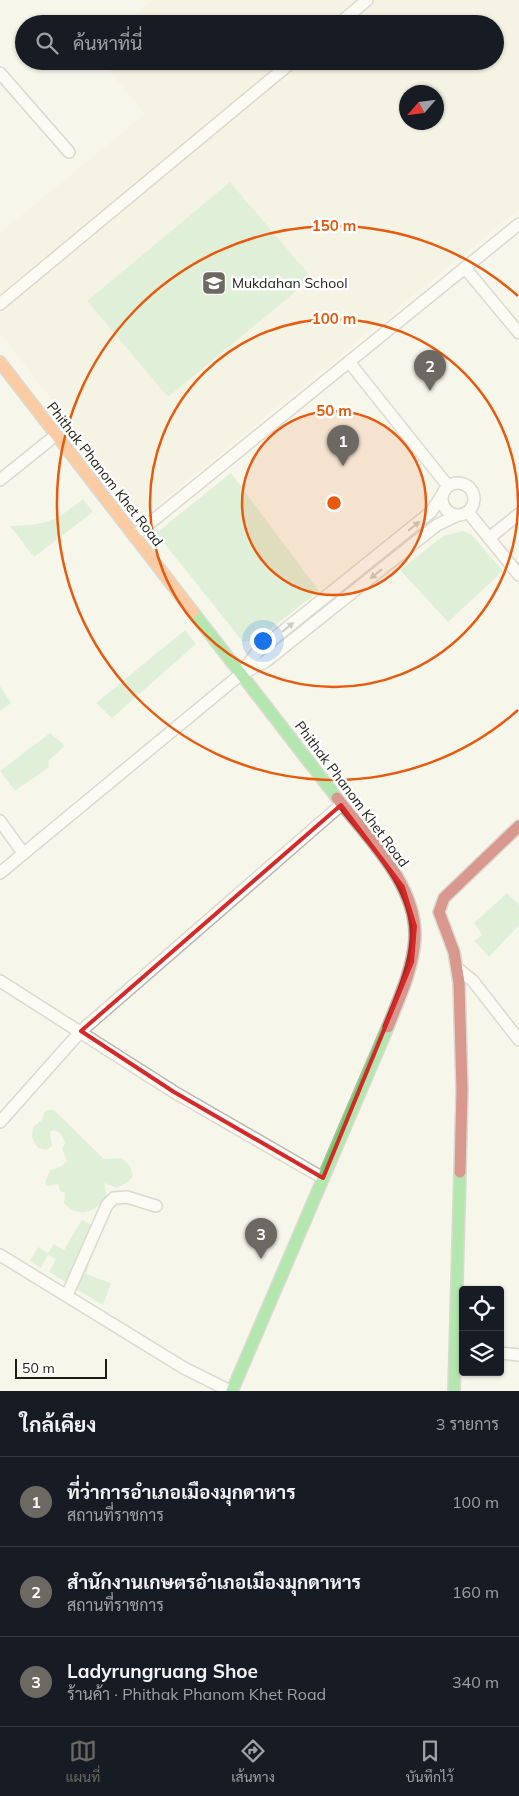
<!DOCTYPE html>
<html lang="th">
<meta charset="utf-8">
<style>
body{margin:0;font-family:Mulish,Sarabun,sans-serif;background:#242831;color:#f1f3f6}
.controls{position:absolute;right:15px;bottom:15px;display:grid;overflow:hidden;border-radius:5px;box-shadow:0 1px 4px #0004}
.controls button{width:45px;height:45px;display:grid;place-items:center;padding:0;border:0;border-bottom:1px solid #363941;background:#171b24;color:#f1f3f6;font:25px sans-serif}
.compass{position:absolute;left:399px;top:85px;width:45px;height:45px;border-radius:50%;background:#171b24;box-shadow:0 1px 4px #0004;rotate:242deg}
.scale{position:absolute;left:15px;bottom:12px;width:92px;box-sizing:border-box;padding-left:5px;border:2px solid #1f1d16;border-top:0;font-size:14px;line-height:18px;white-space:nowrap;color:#1f1d16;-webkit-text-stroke:4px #fff;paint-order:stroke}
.you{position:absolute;left:262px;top:640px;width:18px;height:18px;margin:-12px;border:4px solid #fff;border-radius:50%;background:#1a73e8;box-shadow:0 0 0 8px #1a73e833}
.badge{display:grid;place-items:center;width:32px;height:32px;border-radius:50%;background:#6b6961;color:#fff;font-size:16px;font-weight:700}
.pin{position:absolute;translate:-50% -41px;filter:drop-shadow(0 1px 2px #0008)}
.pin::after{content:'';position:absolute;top:26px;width:18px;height:15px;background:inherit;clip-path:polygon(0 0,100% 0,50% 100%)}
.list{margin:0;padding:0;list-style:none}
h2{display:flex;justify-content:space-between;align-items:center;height:65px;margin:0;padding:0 20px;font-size:21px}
h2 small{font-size:16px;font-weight:400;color:#9ea1a6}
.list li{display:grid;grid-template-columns:32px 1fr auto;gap:15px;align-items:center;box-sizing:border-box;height:90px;padding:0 20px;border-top:1px solid #363941}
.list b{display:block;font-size:19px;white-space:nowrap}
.list p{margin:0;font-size:16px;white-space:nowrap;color:#9ea1a6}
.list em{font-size:16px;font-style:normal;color:#9ea1a6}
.icon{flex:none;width:28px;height:28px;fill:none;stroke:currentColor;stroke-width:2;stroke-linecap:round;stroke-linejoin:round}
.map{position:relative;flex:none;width:519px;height:1391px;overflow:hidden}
.search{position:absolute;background:#171b24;box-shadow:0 1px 4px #0004;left:15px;right:15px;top:15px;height:55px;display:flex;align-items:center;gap:12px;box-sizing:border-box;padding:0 18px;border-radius:28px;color:#9ea1a6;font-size:19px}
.sheet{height:335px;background:#171b24}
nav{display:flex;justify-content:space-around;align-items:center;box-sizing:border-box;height:70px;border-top:1px solid #363941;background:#171b24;font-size:14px;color:#9ea1a6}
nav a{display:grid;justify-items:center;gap:2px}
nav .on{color:#6b6961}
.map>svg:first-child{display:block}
</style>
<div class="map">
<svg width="519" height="1391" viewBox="0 0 519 1391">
<rect width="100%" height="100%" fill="#f7f6eb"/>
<!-- built -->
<path fill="#f2efdb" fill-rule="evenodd" d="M154 0H519V209L143 517 0 333V233L145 114 101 61H495V24H122ZM406 92H436V122H406Z"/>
<!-- green -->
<g fill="#c4e9c0">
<polygon points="230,182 312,278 168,397 87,301"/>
<polygon points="231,473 319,591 259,638 243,642 156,533"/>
<path d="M83 499 93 512 34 557 10 526C47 525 54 522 83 499Z"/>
<polygon points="463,531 472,535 503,571 448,622 400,570 443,536"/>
<polygon points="185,630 196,644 112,718 96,703"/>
<polygon points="0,686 11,703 0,711"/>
<polygon points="50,733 65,746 48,761 49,767 15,791 0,771"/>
<polygon points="507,893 519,905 519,925 489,957 474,941 482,935 474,923"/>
<path d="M48 1110H54L104 1159 122 1158 130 1166 133 1176 128 1182 117 1188 104 1183 107 1197C94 1213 78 1219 64 1203L65 1193 60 1191 58 1184 48 1186 45 1183 50 1170 60 1167 67 1161 62 1149 65 1143 60 1133 54 1130 50 1132 52 1146 46 1150 38 1148 32 1138 33 1127 42 1120 44 1113Z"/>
<polygon points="82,1220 93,1226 67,1283 49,1272 56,1259 48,1255 41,1268 30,1261 38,1247 48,1253 54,1244 64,1250"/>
<polygon points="93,1249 86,1274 111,1283 103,1305 76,1289"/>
</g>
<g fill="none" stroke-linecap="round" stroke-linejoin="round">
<defs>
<g id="street">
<polyline points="339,24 367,0"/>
<polyline points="0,73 69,152"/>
<polyline points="465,268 519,333"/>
<polyline points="0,304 293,61"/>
<polyline points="349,362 448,486"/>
<polyline points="0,480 56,435"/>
<circle cx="458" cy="499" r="16"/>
<polyline points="468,512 519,575"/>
<polyline points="134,536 519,224"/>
<polyline points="489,538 519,514"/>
<polyline points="242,673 257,652 431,512 442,495"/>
<polyline points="0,821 23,853"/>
<polyline points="0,873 241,674 265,662 437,525 458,515"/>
<polyline points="457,968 473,981 519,1040"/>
<polyline points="0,981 174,1092 323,1178"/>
<polyline points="0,1122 81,1031 341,805"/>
<polyline points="0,1255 184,1368 230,1391"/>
<polyline points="67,1295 107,1205 114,1198 127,1197 156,1206"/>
<polyline points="500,1353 519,1355"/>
</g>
<g id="fast">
<polyline points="193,612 337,798"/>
<polyline points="232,1391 388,1027"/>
<polyline points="454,1391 460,1172"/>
</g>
<polyline id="slow" points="0,362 193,612"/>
<g id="jam">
<path d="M337 798C368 838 418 885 415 939 413 970 399 999 388 1027"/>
<polyline points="460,1172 462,1090 459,983 454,952 439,912 444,898 519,826"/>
</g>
</defs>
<!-- street casing -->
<use href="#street" stroke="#b9b8b0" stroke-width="14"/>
<!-- fast casing -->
<use href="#fast" stroke="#b9b8b0" stroke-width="14"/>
<!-- slow casing -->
<use href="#slow" stroke="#b9b8b0" stroke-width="14"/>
<!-- jam casing -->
<use href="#jam" stroke="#b9b8b0" stroke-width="14"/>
<!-- street -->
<use href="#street" stroke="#fefefc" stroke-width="11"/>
<!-- fast -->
<use href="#fast" stroke="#63d668" stroke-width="11"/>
<!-- slow -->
<use href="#slow" stroke="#ff974d" stroke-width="11"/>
<!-- jam -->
<use href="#jam" stroke="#b3261e" stroke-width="11"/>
</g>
<!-- one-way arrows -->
<defs><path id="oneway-solid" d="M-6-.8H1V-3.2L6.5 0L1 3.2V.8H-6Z" transform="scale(1.25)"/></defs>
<g fill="#9a9994">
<use href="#oneway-solid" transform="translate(414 526) rotate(-39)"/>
<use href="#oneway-solid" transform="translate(376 574) rotate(142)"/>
<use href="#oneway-solid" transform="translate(288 627) rotate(-39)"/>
</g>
<!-- marked area -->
<path d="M0 0H519V1391H0ZM341 805 403 887 415 926 412 962 323 1178 174 1092 81 1031Z" fill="#f7f6eb" fill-opacity=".55" fill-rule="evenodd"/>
<path fill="none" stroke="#d62828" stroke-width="4" stroke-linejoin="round" d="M341 805 403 887 415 926 412 962 323 1178 174 1092 81 1031Z"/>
<!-- distance rings -->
<circle cx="334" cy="503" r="92" fill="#e8590c" fill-opacity=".12"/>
<g fill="none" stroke="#e8590c" stroke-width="2.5">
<circle cx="334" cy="503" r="92"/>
<circle cx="334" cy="503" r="184"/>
<path d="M518 710A277 277 0 1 1 518 296"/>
</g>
<!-- icons -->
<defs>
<symbol id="school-square" viewBox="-11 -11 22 22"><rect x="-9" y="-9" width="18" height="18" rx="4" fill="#6b6961" stroke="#fff"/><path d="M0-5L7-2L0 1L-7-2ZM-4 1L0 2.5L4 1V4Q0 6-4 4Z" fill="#fff"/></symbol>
</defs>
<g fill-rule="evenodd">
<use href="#school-square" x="200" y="269" width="28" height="28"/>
</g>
<g text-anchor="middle" stroke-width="5" stroke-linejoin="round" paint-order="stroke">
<!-- poi labels -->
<g font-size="14" fill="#1f1d16" stroke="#fff" text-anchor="start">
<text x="232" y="288">Mukdahan School</text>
</g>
<!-- street labels -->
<g font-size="14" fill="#1f1d16" stroke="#fff">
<text transform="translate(105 474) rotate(52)" y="5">Phithak Phanom Khet Road</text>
<text transform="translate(352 794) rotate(53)" y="5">Phithak Phanom Khet Road</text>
</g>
</g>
<circle cx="334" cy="503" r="8" fill="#e8590c" stroke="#fff" stroke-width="2.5"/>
<g font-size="15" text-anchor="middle" font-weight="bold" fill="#e8590c" stroke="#fff" stroke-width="5" stroke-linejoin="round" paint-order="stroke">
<text x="334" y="231">150 m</text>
<text x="334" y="324">100 m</text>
<text x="334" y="416">50 m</text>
</g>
</svg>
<div class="controls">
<button><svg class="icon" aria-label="locate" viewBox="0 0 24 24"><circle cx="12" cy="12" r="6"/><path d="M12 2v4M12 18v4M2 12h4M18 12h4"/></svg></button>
<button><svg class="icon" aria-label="layers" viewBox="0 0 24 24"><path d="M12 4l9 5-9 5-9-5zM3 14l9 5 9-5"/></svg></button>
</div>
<svg class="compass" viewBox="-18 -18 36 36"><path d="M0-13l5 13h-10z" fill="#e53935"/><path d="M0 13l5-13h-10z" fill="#9ea1a6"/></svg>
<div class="scale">50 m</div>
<div class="you"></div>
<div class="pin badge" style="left:343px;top:466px">1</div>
<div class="pin badge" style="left:430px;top:391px">2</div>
<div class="pin badge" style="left:261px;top:1259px">3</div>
<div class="search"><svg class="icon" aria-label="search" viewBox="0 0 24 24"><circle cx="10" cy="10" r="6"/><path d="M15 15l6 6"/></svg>ค้นหาที่นี่</div>
</div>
<section class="sheet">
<h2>ใกล้เคียง<small>3 รายการ</small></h2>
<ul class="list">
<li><span class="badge">1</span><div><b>ที่ว่าการอำเภอเมืองมุกดาหาร</b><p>สถานที่ราชการ</p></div><em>100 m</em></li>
<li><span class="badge">2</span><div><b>สำนักงานเกษตรอำเภอเมืองมุกดาหาร</b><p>สถานที่ราชการ</p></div><em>160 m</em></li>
<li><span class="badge">3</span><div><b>Ladyrungruang Shoe</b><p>ร้านค้า · Phithak Phanom Khet Road</p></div><em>340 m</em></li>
</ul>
</section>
<nav>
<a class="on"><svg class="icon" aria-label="map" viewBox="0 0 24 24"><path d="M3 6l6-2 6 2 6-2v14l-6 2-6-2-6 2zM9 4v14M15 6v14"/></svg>แผนที่</a>
<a><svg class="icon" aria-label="directions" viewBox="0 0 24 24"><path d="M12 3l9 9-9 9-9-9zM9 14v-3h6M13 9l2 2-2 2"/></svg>เส้นทาง</a>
<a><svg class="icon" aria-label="saved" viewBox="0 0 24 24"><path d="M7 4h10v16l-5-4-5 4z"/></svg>บันทึกไว้</a>
</nav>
